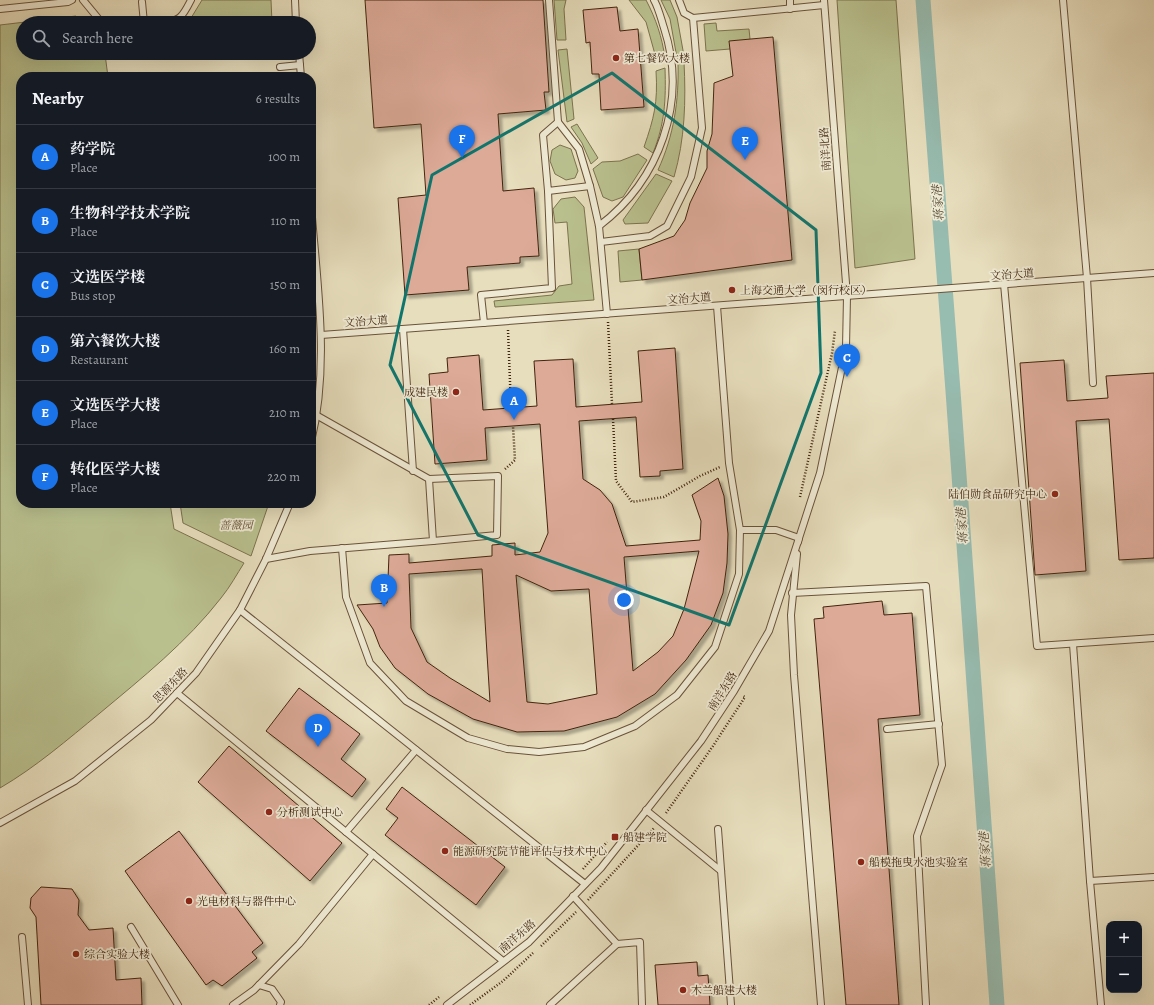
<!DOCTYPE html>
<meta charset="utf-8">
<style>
body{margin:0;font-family:Alegreya,"Noto Serif SC",serif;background:#20242c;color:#f1f3f6}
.controls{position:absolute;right:12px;bottom:12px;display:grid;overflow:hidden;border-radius:8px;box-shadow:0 4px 16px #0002}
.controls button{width:36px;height:36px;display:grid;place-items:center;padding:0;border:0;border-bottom:1px solid #363941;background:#171b24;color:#f1f3f6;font:20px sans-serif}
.you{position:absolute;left:624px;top:600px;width:14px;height:14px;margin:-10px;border:3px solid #fff;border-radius:50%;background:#1a73e8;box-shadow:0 0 0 6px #1a73e833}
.badge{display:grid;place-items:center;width:26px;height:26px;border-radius:50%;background:#1a73e8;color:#fff;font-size:13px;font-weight:700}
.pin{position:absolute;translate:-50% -33px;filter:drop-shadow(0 1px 2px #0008)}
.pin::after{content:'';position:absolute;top:21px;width:14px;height:12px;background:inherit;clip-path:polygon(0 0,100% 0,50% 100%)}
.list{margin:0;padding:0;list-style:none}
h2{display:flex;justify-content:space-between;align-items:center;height:52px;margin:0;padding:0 16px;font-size:17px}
h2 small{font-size:13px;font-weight:400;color:#9ea1a6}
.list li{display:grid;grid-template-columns:26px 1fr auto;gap:12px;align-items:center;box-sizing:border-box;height:64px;padding:0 16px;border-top:1px solid #363941}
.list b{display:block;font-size:15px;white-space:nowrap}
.list p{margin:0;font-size:13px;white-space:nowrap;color:#9ea1a6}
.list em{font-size:13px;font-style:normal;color:#9ea1a6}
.icon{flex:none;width:22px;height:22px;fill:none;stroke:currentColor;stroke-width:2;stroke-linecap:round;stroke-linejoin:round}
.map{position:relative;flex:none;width:1154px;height:1005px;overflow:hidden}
.search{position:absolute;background:#171b24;box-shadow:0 4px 16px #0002;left:16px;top:16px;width:300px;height:44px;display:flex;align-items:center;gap:10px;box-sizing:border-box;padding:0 14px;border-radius:22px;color:#9ea1a6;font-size:15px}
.panel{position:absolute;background:#171b24;box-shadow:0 4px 16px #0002;left:16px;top:72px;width:300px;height:436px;border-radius:16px}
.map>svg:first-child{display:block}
</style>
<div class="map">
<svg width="1154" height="1005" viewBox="0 0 1154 1005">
<defs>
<filter id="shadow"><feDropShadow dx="3.5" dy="3.5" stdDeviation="1" flood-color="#0004"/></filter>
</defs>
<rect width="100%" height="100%" fill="#e7debd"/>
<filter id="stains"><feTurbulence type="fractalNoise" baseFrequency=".005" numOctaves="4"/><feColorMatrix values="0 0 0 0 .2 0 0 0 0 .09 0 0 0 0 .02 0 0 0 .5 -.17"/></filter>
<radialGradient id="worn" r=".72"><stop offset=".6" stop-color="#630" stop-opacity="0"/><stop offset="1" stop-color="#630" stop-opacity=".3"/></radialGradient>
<!-- green -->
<g fill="#b9c08e" stroke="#7d724e">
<polygon points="202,0 271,0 272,23 188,23"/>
<polygon points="554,0 566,0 564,9 566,40 557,40"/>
<path d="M629 0H646C656 19 662 37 665 58H656L646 22Z"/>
<polygon points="661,0 670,0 677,17 684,56 677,58 670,19"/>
<polygon points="837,0 896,0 915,259 855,268"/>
<path d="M76 16 82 23H23V53H109L105 54 108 77H21V503H170L174 529 244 563C237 574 230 587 221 598 187 642 142 678 100 713 67 740 36 767 0 788V25Z"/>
<polygon points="716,23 717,31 749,29 750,39 730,49 706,51 704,24"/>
<polygon points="567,49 574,119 567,122 558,50"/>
<path d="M684 62C686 101 685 139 674 177L658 170C674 135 679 101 678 63Z"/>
<path d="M665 68C666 100 665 123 653 153L644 147C654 118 658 103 656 71Z"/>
<polygon points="577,124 598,158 591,164 582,143 571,127"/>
<polygon points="560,145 571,149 578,171 575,178 566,180 555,174 550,161 552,150"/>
<polygon points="638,154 647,160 623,197 612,201 603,197 593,169 602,162 620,161"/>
<polygon points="656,174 672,181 648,223 625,224 623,220"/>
<polygon points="575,197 584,207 594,300 495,307 494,301 552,295 559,286 572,284 567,222 555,223 553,209 561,199"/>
<polygon points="639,249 642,280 620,282 618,251"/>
<polygon points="180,503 269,503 251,556 183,523"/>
</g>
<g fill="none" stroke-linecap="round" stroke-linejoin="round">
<!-- canal -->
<polyline stroke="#97bcb0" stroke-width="15" points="923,0 953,391 997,1005"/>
</g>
<!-- building -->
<g fill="#ddaa98" stroke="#41240e" fill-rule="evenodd" filter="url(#shadow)">
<polygon points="365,0 543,0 549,92 544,92 546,110 498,114 503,191 534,188 539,256 520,257 520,263 467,267 469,290 405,295 398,198 426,195 421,124 374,128"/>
<polygon points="617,7 620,31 638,29 644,107 601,110 599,74 592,74 590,42 586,43 583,10"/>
<polygon points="773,37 792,260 642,280 639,249 674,236 685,220 690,203 707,168 707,151 712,134 714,83 733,76 729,41"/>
<path d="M675 348 683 469 660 471V476L640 477 636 417 579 421 583 479 600 490 612 504 626 546 700 540 701 521 692 495 718 478 724 496 728 534 727 563 723 593 711 625 686 660 655 694 617 717 564 731 517 732 473 719 428 694 395 668 380 647 373 629 357 605 387 603 389 555 409 554V563L492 556V545L515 543V555L540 552 548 533 540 424 485 428 487 460 435 464 429 374 448 372 447 358 479 355 483 410 537 406 534 361 573 359 576 407 642 402 638 351ZM699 551 684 609 673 636 658 652 633 671 624 557ZM482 569 487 654 490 702 450 678 427 662 411 628 409 574ZM516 575 551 591 589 589 597 694 548 704 527 702Z"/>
<polygon points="1064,360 1067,401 1108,398 1106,376 1154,373 1154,558 1119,560 1109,419 1076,421 1086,571 1035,575 1020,363"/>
<polygon points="882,601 884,615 912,613 920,715 878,719 899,1005 846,1005 814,619 824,618 823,607"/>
<polygon points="299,688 360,734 341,759 366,779 352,797 266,731"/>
<polygon points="229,746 342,843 310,881 198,782"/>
<polygon points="402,787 505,867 476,905 385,835 398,818 386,809"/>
<polygon points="179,831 263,943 252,952 257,958 222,986 213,980 206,985 125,871"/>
<polygon points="41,887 72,889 79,900 78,915 89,930 113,928 116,980 141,978 142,1005 41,1005 36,917 30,908 31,898"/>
<polygon points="697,962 698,976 708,975 710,1005 658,1005 655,965"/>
</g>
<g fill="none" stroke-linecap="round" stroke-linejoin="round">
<defs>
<g id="lane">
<polyline points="83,0 102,23"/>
<polyline points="295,0 296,23"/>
<polyline points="549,0 558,122 579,149 590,186 599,226 607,314"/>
<polyline points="679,0 684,13 693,18 824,5"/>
<polyline points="790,0 790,9"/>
<polyline points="1063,0 1087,278 1093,383"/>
<polyline points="142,2 144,23"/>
<polyline points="0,9 68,2 72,0"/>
<path d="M160 23C180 21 182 18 191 0"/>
<polyline points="299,53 301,77"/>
<polyline points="280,67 300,65"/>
<polyline points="558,122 543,135 548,191 590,186"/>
<path d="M311 205C317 284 330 364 311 442"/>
<path d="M599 226C660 180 688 101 664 28 661 19 659 9 654 0"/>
<polyline points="601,242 650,236 667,226 691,177 702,128 693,18"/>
<polyline points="1004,284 1037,646 1154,638"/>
<polyline points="484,323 481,295 552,288 548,191"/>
<polyline points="403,329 413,471"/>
<polyline points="321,335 1154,273"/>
<polyline points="429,479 498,476 497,535 433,541"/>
<polyline points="740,530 776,530 799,538 798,542"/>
<polyline points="342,548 346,597 370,663 406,701 468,738 507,749 539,752 584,747 635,726 677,695 715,647 739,574 740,530 729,463 717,306"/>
<polyline points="797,554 791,615 794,675 821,1005"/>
<polyline points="266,559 310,551 433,541 429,479 316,415"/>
<polyline points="792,593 926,586 942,765 917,836 926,1005"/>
<polyline points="240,610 585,884"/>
<polyline points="1073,644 1090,881 1101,1005"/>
<polyline points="177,693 503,961"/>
<polyline points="887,729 939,724"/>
<polyline points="646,810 721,871"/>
<polyline points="0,823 75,781 151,720 196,673 240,610 266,559 290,503"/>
<polyline points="718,829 731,1005"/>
<polyline points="346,832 416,750"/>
<polyline points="1090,881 1154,877"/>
<polyline points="131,927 178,1005"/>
<polyline points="22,937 28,1005"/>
<polyline points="617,944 640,942 642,1005"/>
<polyline points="259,985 272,989 281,1002 280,1005"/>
<polyline points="233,1005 254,990 299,944 373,854"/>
<polyline points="447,1005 529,942 601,868 701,741 734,691 769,631 820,473 846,348 847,296 824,0"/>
<polyline points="550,1005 617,944 573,896"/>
</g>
</defs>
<!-- lane casing -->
<use href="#lane" stroke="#6a523a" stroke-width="8"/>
<!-- path -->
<g stroke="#41240e" stroke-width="2.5" stroke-dasharray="1 2" stroke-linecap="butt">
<polyline points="608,322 612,404"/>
<polyline points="508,330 511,408"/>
<polyline points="613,419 616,481 632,502 664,497 700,476 720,467"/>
<polyline points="505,469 515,460 513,426"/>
<polyline points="800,497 832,353 835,331"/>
<polyline points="666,813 713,746 745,697 743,696"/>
<polyline points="583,869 607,842"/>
<polyline points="588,900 654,828"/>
<polyline points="541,946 576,912"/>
<polyline points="429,1005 439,997"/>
<polyline points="470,1005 503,981 533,953"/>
</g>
<!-- lane -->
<use href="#lane" stroke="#efead4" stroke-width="6"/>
</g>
<!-- marked area -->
<path fill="none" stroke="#0f766e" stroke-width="3" stroke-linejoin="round" d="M612 73 816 230 821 373 729 625 478 535 390 365 432 175Z"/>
<!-- markers -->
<g fill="#8f2418" stroke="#efead4" stroke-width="1.5">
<circle cx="616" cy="58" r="4"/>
<circle cx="732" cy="290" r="4"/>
<circle cx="456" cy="392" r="4"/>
<circle cx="1055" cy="494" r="4"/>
<circle cx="269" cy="812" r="4"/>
<rect x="611" y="833" width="8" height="8" rx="2"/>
<circle cx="445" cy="851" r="4"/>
<circle cx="861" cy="862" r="4"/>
<circle cx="189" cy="901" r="4"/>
<circle cx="76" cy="954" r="4"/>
<circle cx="683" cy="990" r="4"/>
</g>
<g text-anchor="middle" stroke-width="3.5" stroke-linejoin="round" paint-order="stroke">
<!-- poi labels -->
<g font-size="11" fill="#41240e" stroke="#efead4" text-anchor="start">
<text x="624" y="62">第七餐饮大楼</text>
<text x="740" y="294">上海交通大学（闵行校区）</text>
<text x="448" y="396" text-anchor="end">成建民楼</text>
<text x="1047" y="498" text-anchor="end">陆伯勋食品研究中心</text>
<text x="277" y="816">分析测试中心</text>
<text x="623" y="841">船建学院</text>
<text x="453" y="855">能源研究院节能评估与技术中心</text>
<text x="869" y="866">船模拖曳水池实验室</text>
<text x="197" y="905">光电材料与器件中心</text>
<text x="84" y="958">综合实验大楼</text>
<text x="691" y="994">木兰船建大楼</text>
</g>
<!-- street labels -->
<g font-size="11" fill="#41240e" stroke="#efead4">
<text transform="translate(825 149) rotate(-94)" y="4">南洋北路</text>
<text transform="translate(1012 274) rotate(-4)" y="4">文治大道</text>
<text transform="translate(689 298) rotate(-4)" y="4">文治大道</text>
<text transform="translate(366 321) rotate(-4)" y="4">文治大道</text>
<text transform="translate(170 685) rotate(-46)" y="4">思源东路</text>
<text transform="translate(722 691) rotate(-58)" y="4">南洋东路</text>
<text transform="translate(517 936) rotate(-41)" y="4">南洋东路</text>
</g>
<!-- park labels -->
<g font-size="11" font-style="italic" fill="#5f4b2e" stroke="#efead4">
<text x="236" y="529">蔷薇园</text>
</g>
<!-- water labels -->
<g font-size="12" font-style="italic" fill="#564a36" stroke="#efead4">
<text transform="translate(938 203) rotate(-94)" y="4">蒋家港</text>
<text transform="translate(962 526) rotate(-94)" y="4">蒋家港</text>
<text transform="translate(985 850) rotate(-94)" y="4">蒋家港</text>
</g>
</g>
<rect width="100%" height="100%" filter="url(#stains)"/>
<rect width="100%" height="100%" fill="url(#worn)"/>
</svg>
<div class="controls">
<button>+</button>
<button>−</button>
</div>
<div class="you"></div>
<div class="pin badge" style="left:514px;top:420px">A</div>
<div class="pin badge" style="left:384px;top:607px">B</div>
<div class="pin badge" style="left:847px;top:377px">C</div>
<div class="pin badge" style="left:318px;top:747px">D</div>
<div class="pin badge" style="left:745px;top:160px">E</div>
<div class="pin badge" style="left:462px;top:158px">F</div>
<div class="search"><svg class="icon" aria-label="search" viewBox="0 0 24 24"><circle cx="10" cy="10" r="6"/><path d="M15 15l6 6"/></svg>Search here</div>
<section class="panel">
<h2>Nearby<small>6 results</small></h2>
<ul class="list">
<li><span class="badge">A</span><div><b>药学院</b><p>Place</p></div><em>100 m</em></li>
<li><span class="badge">B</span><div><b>生物科学技术学院</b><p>Place</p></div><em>110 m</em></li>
<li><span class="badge">C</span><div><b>文选医学楼</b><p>Bus stop</p></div><em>150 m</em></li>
<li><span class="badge">D</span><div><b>第六餐饮大楼</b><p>Restaurant</p></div><em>160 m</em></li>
<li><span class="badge">E</span><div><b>文选医学大楼</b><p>Place</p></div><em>210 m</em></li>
<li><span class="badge">F</span><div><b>转化医学大楼</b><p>Place</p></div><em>220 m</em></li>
</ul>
</section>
</div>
